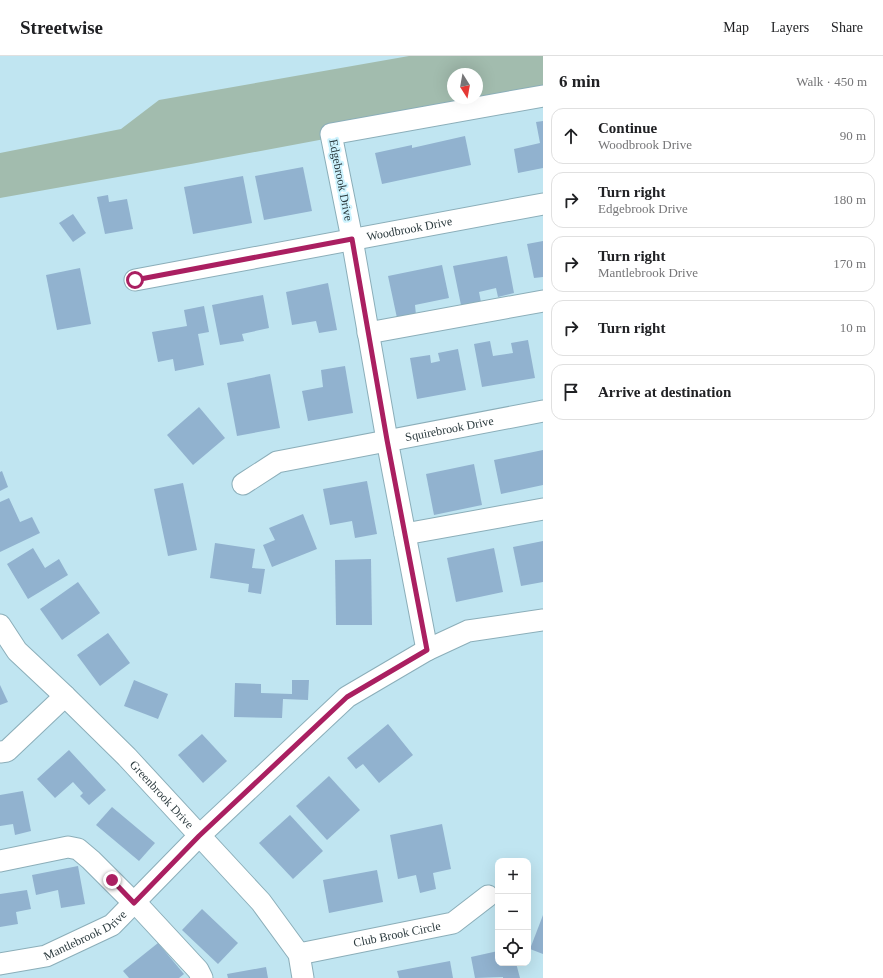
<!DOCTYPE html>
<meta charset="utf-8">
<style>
body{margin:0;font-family:Georgia,serif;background:#f2f2f2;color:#202124}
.controls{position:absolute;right:12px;bottom:12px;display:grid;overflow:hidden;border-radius:8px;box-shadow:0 4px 16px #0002}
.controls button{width:36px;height:36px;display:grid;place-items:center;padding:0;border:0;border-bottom:1px solid #e0e0e0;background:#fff;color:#202124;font:20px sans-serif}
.compass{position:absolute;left:447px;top:12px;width:36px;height:36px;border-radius:50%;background:#fff;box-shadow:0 4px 16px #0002;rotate:169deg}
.stop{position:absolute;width:12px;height:12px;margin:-9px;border:3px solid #aa1f61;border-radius:50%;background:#fff}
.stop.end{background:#aa1f61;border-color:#fff;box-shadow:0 1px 4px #0008}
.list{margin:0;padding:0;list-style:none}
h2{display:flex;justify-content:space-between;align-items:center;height:52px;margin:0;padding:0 16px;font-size:17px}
h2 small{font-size:13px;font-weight:400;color:#757577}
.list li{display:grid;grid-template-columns:26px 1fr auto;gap:12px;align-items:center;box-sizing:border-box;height:56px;margin:0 8px 8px;padding:0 8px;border:1px solid #e0e0e0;border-radius:12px}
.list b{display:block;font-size:15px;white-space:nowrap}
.list p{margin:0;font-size:13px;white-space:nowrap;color:#757577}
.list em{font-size:13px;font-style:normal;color:#757577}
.icon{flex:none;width:22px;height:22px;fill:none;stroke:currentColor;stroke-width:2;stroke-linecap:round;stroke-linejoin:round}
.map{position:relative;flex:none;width:543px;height:922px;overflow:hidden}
header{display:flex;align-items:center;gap:24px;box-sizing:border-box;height:56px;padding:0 20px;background:#fff;border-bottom:1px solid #e0e0e0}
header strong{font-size:19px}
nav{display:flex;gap:22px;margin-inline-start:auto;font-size:14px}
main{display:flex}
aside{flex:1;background:#fff}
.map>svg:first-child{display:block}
</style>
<header>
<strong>Streetwise</strong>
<nav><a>Map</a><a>Layers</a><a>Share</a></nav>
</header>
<main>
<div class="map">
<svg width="543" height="922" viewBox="0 0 543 922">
<rect width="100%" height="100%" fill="#c0e5f1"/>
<!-- green -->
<path fill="#a2bcae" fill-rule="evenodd" d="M409 0H543V42L191 108 0 142V97L121 73 159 44ZM453 18H477V42H453Z"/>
<!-- building -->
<g fill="#91b2cf">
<polygon points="543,65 543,112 518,117 514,93 540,87 536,66"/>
<polygon points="465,80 471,109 382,128 375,97 412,89 412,92"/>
<polygon points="303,111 312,155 264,164 255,120"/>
<polygon points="243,120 252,167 193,178 184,131"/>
<polygon points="108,139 109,146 127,143 133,173 105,178 97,141"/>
<polygon points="73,158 86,177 73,186 59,167"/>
<polygon points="543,185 543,221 534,222 527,188"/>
<polygon points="507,200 514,237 498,241 496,232 479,236 481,246 461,249 453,210"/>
<polygon points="442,209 449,242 415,249 416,259 397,262 388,220"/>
<polygon points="80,212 91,268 57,274 46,219"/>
<polygon points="328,227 337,274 319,277 316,265 292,269 286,236"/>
<polygon points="263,239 269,272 242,278 244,285 220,289 212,249"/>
<polygon points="204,250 209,276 198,278 204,309 175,315 173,303 158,306 152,276 187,270 184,254"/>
<polygon points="528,284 535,322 482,331 474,288 490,285 493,300 513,297 511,287"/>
<polygon points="458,293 466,334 417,343 410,302 430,299 431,307 440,305 438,297"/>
<polygon points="345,310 353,357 308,365 302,335 323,331 321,314"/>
<polygon points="270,318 280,372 237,380 227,327"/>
<polygon points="199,351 225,382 193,409 167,379"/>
<polygon points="543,394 543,429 501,438 494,404"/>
<polygon points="474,408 482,449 434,459 426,418"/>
<polygon points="2,415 8,431 0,435 0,416"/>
<polygon points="367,425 377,478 355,482 352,465 330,469 323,433"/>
<polygon points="183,427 197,494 168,500 154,433"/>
<polygon points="9,442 20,466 32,461 40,477 0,496 0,446"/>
<polygon points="303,458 317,493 272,511 263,489 275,484 269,472"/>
<polygon points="543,485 543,526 521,530 513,491"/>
<polygon points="215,487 255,493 252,512 265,513 261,538 248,536 249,528 210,522"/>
<polygon points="33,492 45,512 59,503 68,519 28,543 7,508"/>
<polygon points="494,492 503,536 456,546 447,502"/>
<polygon points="371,503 372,569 336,569 335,504"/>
<polygon points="78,526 100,557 62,584 40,553"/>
<polygon points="108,577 130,607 100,630 77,599"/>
<polygon points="134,624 168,638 158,663 124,650"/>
<polygon points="292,624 309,624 308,644 283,643 282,662 234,661 235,627 261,628 261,637 292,638"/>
<polygon points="0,629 8,646 0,649"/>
<polygon points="388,668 413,699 379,727 363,708 356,713 347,702"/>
<polygon points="202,678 227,705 203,727 178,699"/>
<polygon points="69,694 106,734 89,749 80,740 83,737 73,726 55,742 37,723"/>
<polygon points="329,720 360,754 327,784 296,750"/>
<polygon points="23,735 31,775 15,779 13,768 0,770 0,739"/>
<polygon points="112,751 155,787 139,805 96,769"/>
<polygon points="290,759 323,795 293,823 259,787"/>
<polygon points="442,768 451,813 433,817 436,833 420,837 416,819 398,823 390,779"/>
<polygon points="78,810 85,848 61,852 58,834 36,839 32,819"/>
<polygon points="377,814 383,846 329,857 323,824"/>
<polygon points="27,834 31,853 16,856 18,868 0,871 0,838"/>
<polygon points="202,853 238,887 218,908 182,874"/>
<polygon points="543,859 543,898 530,893"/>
<polygon points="158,887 184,918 179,922 129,922 123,915"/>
<polygon points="498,895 498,907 516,907 520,922 503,922 503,921 475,922 471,901"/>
<polygon points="450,905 453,922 399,922 397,915"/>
<polygon points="266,911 268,922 228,922 227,918"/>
</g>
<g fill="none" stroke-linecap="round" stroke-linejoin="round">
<defs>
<g id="minor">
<path id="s1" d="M135 224 543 148"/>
<polyline points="368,277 543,245"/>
<path id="s2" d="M243 428 277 406 543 355"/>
<polyline points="405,478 543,453"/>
<path id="s3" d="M0 569 17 595 65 640 127 701 261 846 299 898 303 922"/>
<polyline points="427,594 387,384 352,183 331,78 543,40"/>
<polyline points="0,696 7,695 65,640"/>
<polyline points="0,805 68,791 78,793 91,804 134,847"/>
<polyline points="135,846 198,914 202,922"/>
<path id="s4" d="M299 898 453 867 488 840"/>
<path id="s5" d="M0 908 46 900 112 869 199 780 347 641 427 594 468 575 543 564"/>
</g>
</defs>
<!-- minor casing -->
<use href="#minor" stroke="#8baeb9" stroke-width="23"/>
<!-- minor -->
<use href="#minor" stroke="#fff" stroke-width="21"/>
</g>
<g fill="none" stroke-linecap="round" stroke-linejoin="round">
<!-- route -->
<polyline stroke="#aa1f61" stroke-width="5" points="112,824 134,847 199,780 347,641 427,594 387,384 352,183 135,224"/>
</g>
<g text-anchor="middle" stroke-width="4" stroke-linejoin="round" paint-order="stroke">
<!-- street labels -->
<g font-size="12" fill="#2a393d" stroke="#cdf3fe">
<text transform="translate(341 124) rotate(79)" y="4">Edgebrook Drive</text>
<text dy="4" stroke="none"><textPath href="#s1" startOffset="279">Woodbrook Drive</textPath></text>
<text dy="4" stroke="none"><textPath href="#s2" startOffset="216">Squirebrook Drive</textPath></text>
<text dy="4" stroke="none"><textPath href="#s3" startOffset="235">Greenbrook Drive</textPath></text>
<text dy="4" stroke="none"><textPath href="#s5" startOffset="91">Mantlebrook Drive</textPath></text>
<text dy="4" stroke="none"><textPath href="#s4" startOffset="100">Club Brook Circle</textPath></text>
</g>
</g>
</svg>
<div class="controls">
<button>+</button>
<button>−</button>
<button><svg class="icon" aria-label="locate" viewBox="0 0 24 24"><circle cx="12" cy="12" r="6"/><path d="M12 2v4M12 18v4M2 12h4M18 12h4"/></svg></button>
</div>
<svg class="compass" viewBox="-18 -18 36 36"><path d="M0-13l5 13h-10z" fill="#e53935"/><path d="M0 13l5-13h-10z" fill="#757577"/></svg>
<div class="stop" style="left:135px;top:224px"></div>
<div class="stop end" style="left:112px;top:824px"></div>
</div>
<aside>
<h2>6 min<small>Walk · 450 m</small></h2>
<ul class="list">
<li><svg class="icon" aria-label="ahead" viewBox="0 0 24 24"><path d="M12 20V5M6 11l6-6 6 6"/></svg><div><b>Continue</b><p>Woodbrook Drive</p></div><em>90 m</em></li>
<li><svg class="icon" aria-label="right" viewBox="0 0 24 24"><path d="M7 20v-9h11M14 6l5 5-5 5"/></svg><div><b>Turn right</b><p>Edgebrook Drive</p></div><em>180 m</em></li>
<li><svg class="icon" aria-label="right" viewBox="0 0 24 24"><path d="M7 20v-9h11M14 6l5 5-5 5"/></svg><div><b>Turn right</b><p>Mantlebrook Drive</p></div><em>170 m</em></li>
<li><svg class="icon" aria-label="right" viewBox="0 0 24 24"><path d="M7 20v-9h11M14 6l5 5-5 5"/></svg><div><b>Turn right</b></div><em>10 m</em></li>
<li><svg class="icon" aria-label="arrive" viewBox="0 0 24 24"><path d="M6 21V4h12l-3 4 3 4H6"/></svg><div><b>Arrive at destination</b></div></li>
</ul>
</aside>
</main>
